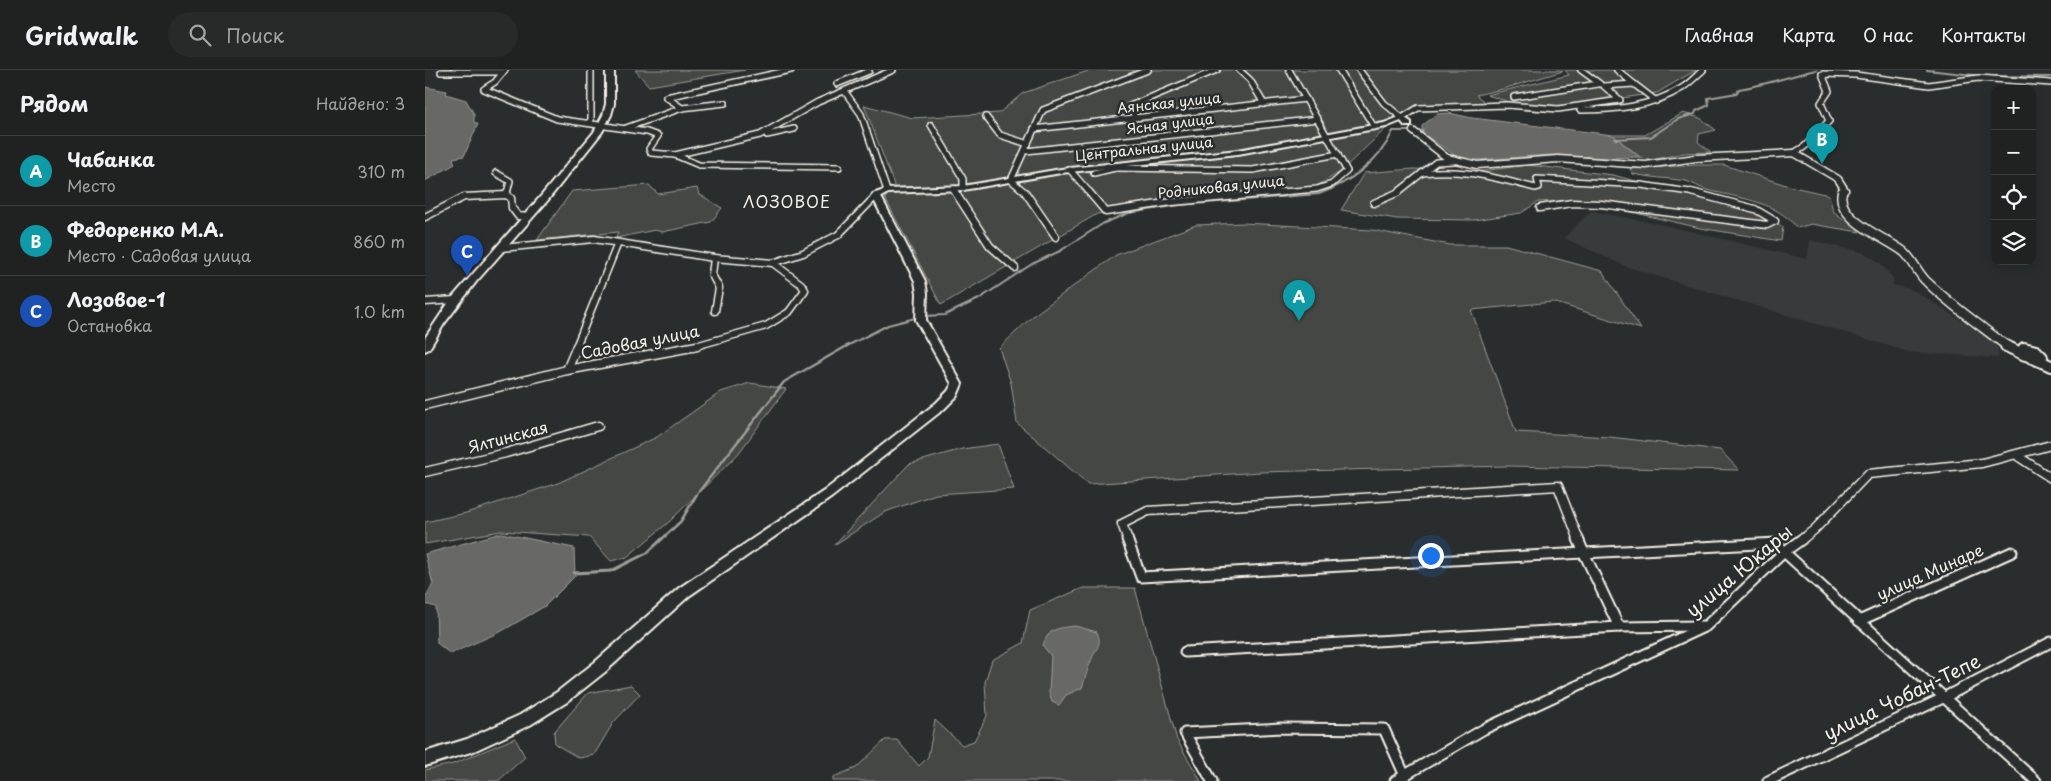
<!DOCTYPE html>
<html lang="ru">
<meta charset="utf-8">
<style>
body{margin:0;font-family:"Playpen Sans",sans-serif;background:#282a2a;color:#f1f3f6}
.controls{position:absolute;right:15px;top:15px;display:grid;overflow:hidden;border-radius:10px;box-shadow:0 2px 12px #0003}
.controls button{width:45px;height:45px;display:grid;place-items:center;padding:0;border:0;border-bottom:1px solid #3d3f40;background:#202222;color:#f1f3f6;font:25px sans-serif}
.you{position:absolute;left:1005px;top:485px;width:18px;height:18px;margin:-12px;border:4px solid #fff;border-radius:50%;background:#1a73e8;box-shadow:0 0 0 8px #1a73e833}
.badge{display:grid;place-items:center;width:32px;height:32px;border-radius:50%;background:#ff9aa2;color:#fff;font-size:16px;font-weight:700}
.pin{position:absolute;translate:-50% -41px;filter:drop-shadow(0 1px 2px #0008)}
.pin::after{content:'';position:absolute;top:26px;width:18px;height:15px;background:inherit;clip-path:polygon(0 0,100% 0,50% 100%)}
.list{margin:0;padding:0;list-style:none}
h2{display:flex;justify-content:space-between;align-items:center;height:65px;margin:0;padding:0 20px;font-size:21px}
h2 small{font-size:16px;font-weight:400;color:#a2a4a5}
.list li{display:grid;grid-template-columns:32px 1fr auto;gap:15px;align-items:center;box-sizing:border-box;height:70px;padding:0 20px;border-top:1px solid #3d3f40}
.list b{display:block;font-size:19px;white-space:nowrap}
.list p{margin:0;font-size:16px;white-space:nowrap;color:#a2a4a5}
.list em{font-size:16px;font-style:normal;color:#a2a4a5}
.icon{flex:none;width:28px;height:28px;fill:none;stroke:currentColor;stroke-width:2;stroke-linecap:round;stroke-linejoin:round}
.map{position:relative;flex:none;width:1626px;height:711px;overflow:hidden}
header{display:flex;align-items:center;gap:30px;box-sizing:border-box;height:70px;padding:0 25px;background:#202222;border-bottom:1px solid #3d3f40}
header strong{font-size:24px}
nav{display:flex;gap:28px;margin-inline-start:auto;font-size:18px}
.search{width:350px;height:45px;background:#282a2a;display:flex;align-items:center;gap:12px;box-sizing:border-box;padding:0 18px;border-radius:28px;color:#a2a4a5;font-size:19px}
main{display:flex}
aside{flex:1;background:#202222}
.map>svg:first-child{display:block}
</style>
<header>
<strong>Gridwalk</strong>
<div class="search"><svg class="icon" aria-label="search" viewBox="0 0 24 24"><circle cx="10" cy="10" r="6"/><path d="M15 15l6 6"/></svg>Поиск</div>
<nav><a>Главная</a><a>Карта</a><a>О нас</a><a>Контакты</a></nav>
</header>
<main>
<aside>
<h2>Рядом<small>Найдено: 3</small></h2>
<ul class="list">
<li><span class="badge" style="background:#0f9aa8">A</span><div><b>Чабанка</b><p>Место</p></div><em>310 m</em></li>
<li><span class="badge" style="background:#0f9aa8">B</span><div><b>Федоренко М.А.</b><p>Место · Садовая улица</p></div><em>860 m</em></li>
<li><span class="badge" style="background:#1a4fb4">C</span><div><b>Лозовое-1</b><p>Остановка</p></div><em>1.0 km</em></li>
</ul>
</aside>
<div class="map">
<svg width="1626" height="711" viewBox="0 0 1626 711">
<rect width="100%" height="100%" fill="#2a2d2e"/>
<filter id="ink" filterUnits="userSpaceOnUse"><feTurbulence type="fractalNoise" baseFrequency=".02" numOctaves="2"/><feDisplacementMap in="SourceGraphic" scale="10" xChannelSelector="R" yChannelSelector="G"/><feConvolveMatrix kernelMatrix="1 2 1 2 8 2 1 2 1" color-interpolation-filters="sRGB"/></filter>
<g filter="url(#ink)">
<!-- built -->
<polygon fill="#373a3a" points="1166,141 1243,156 1382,189 1385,170 1440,183 1455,193 1468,208 1468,215 1488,220 1573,273 1573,288 1484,282 1202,197 1139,168"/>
<!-- green -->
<g fill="#444645" stroke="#9c9c96">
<polygon points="210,0 320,0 224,16"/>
<polygon points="666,0 1135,0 1138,1 1078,19 1051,25 1062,34 996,37 977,43 966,40 972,48 915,102 890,117 742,130 672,144 516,235 460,128 469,115 439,35 487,48 574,43 598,23"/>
<polygon points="1140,0 1271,0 1232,23 1141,36 1087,33 1062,25 1144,5"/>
<polygon points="1258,43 1275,48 1291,60 1274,64 1273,72 1286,82 1259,83 1226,90 1215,87 1188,65 1220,65"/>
<polygon points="1103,95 1188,105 1335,144 1358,157 1356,171 1275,158 1155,130 1113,132 1096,143 1049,150 972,149 916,140 939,103 988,99 1057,101"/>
<path d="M1272 95H1299L1364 116 1404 125 1408 141 1435 162 1386 154 1372 158C1351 131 1314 128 1282 120 1275 118 1268 113 1261 111 1243 108 1226 108 1208 104L1205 99Z"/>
<polygon points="224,115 233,124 272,118 274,124 297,138 286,152 237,162 230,160 191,168 193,162 112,170 147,121"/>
<polygon points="818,153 947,160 1025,175 1081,175 1177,201 1216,259 1128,232 1046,240 1091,362 1185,367 1295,380 1314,400 1081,396 835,402 663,414 592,353 586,313 574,278 609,245 691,185 771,155"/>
<polygon points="325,313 361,319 313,384 244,452 202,487 186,491 164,467 76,461 0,474 0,452 41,443 133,413 232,367 296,322"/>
<polygon points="573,374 589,419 511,424 460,442 409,475 484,394 537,379"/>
<polygon points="658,518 710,518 752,670 776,711 408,711 408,707 431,698 460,670 472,670 494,696 503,687 510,650 537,675 549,671 562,646 560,612 567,590 598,573 605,540"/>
<polygon points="206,615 215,624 188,653 169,685 154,688 130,674 129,662 163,623"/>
<polygon points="90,668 100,687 73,711 0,711 0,700 28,694"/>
</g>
<!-- water -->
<g fill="#676866" stroke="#9f9f9a">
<polygon points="0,17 22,21 21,24 41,30 49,44 49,52 53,54 39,86 28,88 30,94 0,111"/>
<polygon points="1024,43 1047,48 1188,65 1215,87 1180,88 1125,85 1038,91 997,63 997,56 1012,44"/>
<polygon points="76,463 149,478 150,506 120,536 77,561 25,584 12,573 11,537 0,534 0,528 8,514 0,484"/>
<path d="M650 556 672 562C678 576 670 578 666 591 662 600 660 609 657 618L641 625 634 635 627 632 624 623 626 586 618 576C623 558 633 558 650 556Z"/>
</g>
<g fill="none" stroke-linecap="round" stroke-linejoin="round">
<!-- stream-far2 -->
<g stroke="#9f9f9a" stroke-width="2">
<polyline points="1502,0 1558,6 1626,7"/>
<path d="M1190 69 1226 67 1253 49 1270 44 1271 41 1284 35 1283 28 1312 23 1314 19C1340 15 1365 6 1391 0"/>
<path d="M499 246 520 245 554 229 607 194 635 181 679 153 704 143 755 135 894 124C924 113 955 91 968 61H998"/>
<polyline points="420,277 463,255 490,248"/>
</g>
<!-- stream-far1 -->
<polyline stroke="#9f9f9a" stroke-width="2.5" points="236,470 256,451 272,424 359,312 422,276"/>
<!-- stream -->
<polyline stroke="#9f9f9a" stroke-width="3" points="149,503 186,501 222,483 237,469"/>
<defs>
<g id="minor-far3">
<polyline points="80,0 70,12 59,19 132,49 222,62 233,66 224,79 226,83 250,85 274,95 414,97"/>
<polyline points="814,0 825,10 839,34"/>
<polyline points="914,0 949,57"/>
<polyline points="934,0 959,33 977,48 993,38 1082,35 1133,39 1195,30 1179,16 1209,14 1192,0"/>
<polyline points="1156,0 1175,14"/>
<polyline points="16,2 78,2"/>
<polyline points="412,14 444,1"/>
<polyline points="1209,14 1231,31"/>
<polyline points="420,22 436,44 462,121"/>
<polyline points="1089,27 1173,14"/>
<polyline points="257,38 241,27 366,0"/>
<path d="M1155 40C1190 40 1226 37 1257 18 1265 13 1271 6 1278 0"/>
<polyline points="561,47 575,65 603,74"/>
<polyline points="710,47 705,36 792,0"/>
<polyline points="163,53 166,50 166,0"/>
<polyline points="506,55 538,109 538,118"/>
<polyline points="201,58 257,38 300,33"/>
<polyline points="609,59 881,29"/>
<polyline points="342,65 369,59"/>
<polyline points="601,81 893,49"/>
<polyline points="1369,83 1379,77 1404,51 1396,33 1404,21 1397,4 1431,5 1504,15 1553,8 1626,13"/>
<polyline points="250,85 335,65 393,32 468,0"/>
<polyline points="682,96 690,98 828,100 913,84"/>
<polyline points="645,100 665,123"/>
<polyline points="71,103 85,111 82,123"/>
<polyline points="669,103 690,98"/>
<path d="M997 103C1041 98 1069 108 1111 118L1114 117 1112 109 1216 115 1272 123"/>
<polyline points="528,119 531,123"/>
<polyline points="601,123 586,110 618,40 723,0"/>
<polyline points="845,123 892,119 907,114 922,101 864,0"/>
<polyline points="972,123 1011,92 1029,91"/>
</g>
<g id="minor-far2">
<polyline points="530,122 565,176 590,198"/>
<polyline points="600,122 631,167"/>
<polyline points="664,122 681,142 747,132 859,122"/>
<polyline points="81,125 82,122"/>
<polyline points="949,133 974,122"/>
<polyline points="1115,138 1147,133 1176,134 1342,155 1350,151 1330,139 1266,122"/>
<polyline points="0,147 39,127 81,125 86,128 87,138 93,146 103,147"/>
<polyline points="76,178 169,169 289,188 348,193 378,183 413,165 451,126"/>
<polyline points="289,188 287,205 294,218 290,241"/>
<polyline points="0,232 31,230"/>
<polyline points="151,277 193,173"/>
<polyline points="267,277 341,256 364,242 380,220 376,214 348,193"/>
</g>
<g id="minor-far1">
<polyline points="142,300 152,276"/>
<polyline points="0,335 142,300 272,276"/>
<polyline points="1594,387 1626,408"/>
<polyline points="0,402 81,383 173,356"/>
<polyline points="703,470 697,454 723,441 1133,416 1154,470"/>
<polyline points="1376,470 1389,460 1443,404 1557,393 1626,375"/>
</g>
<g id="minor">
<polyline points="702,469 716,507 1159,483"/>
<polyline points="1153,469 1159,483"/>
<polyline points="1159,483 1194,557"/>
<polyline points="1159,483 1352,473 1359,482 1611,711"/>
<polyline points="1434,551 1587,482"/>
<polyline points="760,582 1194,557 1277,556"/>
<polyline points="787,711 760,663 856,658 959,659 980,706"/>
<polyline points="970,711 1059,659 1281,556 1359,482 1377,469"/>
<polyline points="1343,711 1518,628 1626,572"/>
</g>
<polyline id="tertiary-far2" points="988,61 1022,88 1052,95 1133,89 1221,95 1271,88 1369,83 1413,109 1420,120 1416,123"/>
<path id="tertiary-far1" d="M1417 122C1410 150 1462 168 1479 182 1488 190 1493 204 1502 212 1527 236 1556 256 1583 277"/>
<g id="tertiary">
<polyline points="1581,276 1600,285"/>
<polygon points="1599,278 1611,281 1617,287 1607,288 1597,282"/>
<polyline points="1610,289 1626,296"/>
</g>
<polygon id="secondary" points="977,46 986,52 986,56 980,56 976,51 961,57 813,84 636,103 538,120 463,123 456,127 500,211 502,223 501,250 537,314 532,326 519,339 407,427 264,526 180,602 142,632 105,655 49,681 0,696 0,682 42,669 95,645 132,622 170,592 254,518 399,421 511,333 523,321 527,314 491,250 492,223 490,211 447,126 448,124 462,119 538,116 636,99 813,80 959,53"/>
<polygon id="primary" points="181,0 189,0 189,34 186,45 177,62 123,130 51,212 19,254 4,279 0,281 0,268 26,229 116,126 169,62 178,45 181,34"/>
</defs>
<!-- minor-far3 casing -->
<use href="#minor-far3" stroke="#f4f1e8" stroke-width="8"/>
<!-- minor-far2 casing -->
<use href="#minor-far2" stroke="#f4f1e8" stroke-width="9"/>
<!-- minor-far1 casing -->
<use href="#minor-far1" stroke="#f4f1e8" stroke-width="11"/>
<!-- minor casing -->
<use href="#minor" stroke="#f4f1e8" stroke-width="13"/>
<!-- tertiary-far2 casing -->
<use href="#tertiary-far2" stroke="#f4f1e8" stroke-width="9"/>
<!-- tertiary-far1 casing -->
<use href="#tertiary-far1" stroke="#f4f1e8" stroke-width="11"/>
<!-- tertiary casing -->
<use href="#tertiary" stroke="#f4f1e8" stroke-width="14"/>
<!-- secondary casing -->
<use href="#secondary" stroke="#f4f1e8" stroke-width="4"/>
<!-- primary casing -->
<use href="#primary" stroke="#f4f1e8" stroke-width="4"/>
<!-- minor-far3 -->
<use href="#minor-far3" stroke="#2a2d2e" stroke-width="5"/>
<!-- minor-far2 -->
<use href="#minor-far2" stroke="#2a2d2e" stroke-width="6"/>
<!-- minor-far1 -->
<use href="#minor-far1" stroke="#2a2d2e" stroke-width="8"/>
<!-- minor -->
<use href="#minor" stroke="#2a2d2e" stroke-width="9"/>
<!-- tertiary-far2 -->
<use href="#tertiary-far2" stroke="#2a2d2e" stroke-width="6"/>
<!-- tertiary-far1 -->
<use href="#tertiary-far1" stroke="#2a2d2e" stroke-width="8"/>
<!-- tertiary -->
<use href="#tertiary" stroke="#2a2d2e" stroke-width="10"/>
<!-- secondary -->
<use href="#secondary" fill="#2a2d2e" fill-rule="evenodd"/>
<!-- primary -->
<use href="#primary" fill="#2a2d2e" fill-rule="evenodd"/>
</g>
</g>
<g text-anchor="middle" stroke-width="5" stroke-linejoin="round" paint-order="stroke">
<!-- far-street labels -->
<g font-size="14" fill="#f4f1e8" stroke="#2a2d2e">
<text transform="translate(744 33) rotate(-6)" y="5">Аянская улица</text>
<text transform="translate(745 54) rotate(-7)" y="5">Ясная улица</text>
<text transform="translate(719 79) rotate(-6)" y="5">Центральная улица</text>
<text transform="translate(796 117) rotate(-6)" y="5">Родниковая улица</text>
</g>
<!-- far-quarter labels -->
<g font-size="16" letter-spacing="1" fill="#f4f1e8" stroke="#2a2d2e">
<text x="362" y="138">ЛОЗОВОЕ</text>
</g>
<!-- street labels -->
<g font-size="16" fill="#f4f1e8" stroke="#2a2d2e">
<text transform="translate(215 272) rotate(-11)" y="6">Садовая улица</text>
<text transform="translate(83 367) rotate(-15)" y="6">Ялтинская</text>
<text transform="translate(1505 502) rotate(-24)" y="6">улица Минаре</text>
</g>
<!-- near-street labels -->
<g font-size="19" fill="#f4f1e8" stroke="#2a2d2e">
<text transform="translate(1314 501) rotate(-40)" y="7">улица Юкары</text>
<text transform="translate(1477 627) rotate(-26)" y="7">улица Чобан-Тепе</text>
</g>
</g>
</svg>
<div class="controls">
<button>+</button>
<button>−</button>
<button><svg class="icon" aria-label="locate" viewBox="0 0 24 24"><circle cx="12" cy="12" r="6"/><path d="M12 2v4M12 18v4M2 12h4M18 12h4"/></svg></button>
<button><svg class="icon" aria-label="layers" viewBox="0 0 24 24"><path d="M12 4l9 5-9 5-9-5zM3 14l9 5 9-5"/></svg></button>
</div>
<div class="you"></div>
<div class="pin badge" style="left:874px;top:251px;background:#0f9aa8">A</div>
<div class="pin badge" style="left:1397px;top:94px;background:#0f9aa8">B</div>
<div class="pin badge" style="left:42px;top:206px;background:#1a4fb4">C</div>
</div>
</main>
